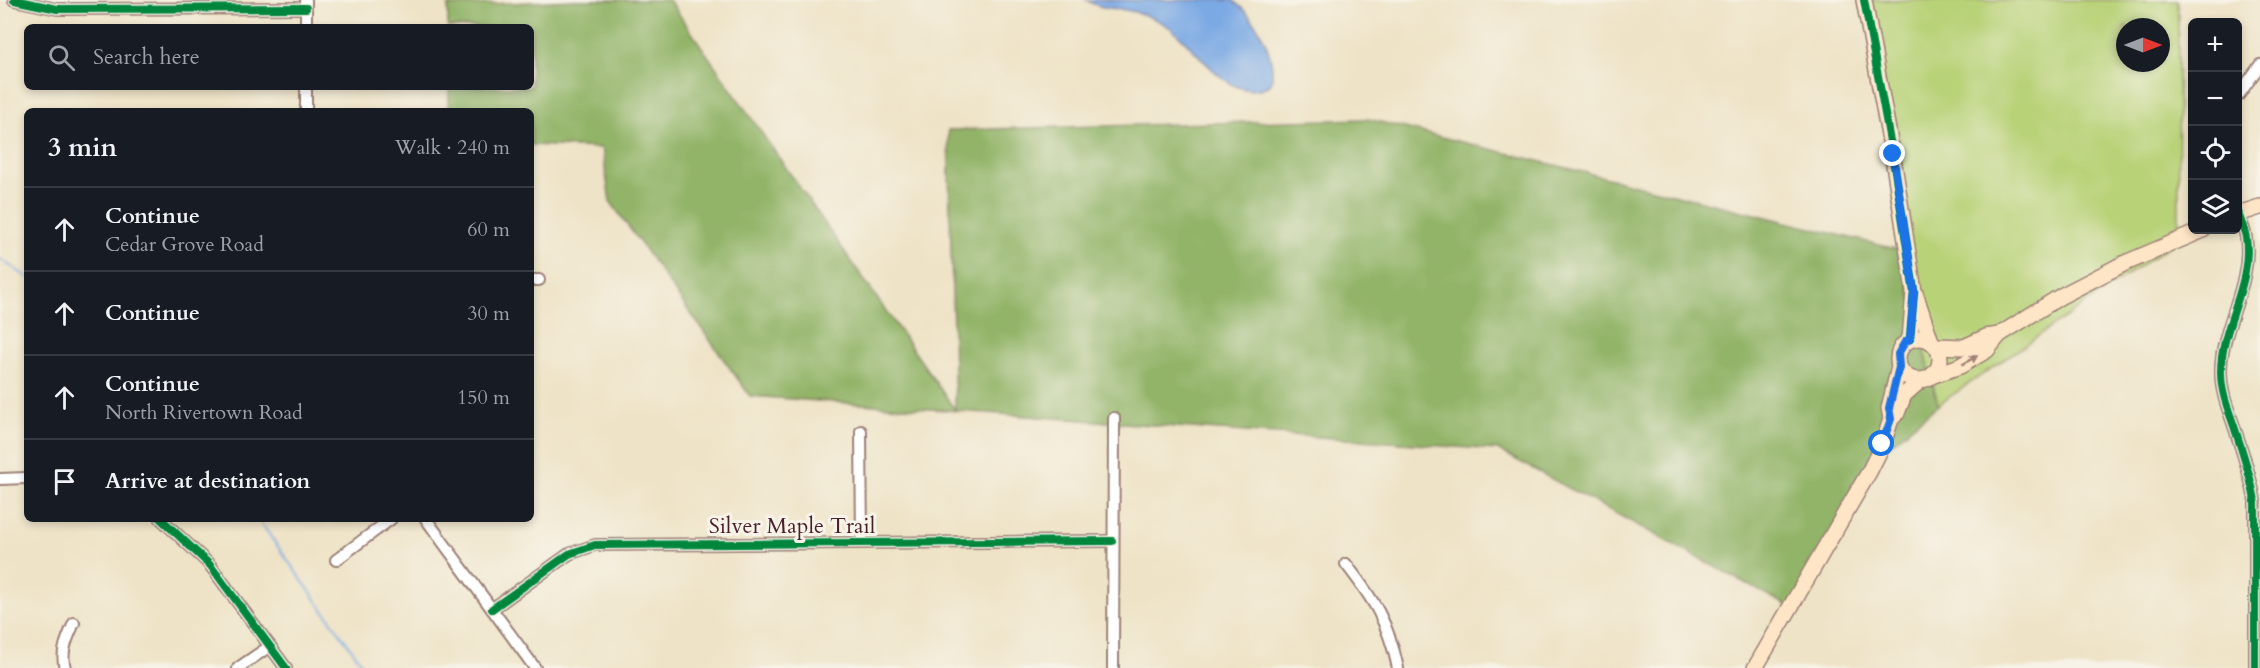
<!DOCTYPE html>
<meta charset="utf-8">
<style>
body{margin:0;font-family:Cardo,serif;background:#242831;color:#f1f3f6}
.controls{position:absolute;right:18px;top:18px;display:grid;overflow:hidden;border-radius:9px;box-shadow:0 3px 9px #0003}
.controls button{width:54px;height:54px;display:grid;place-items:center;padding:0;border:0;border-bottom:2px solid #363941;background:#171b24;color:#f1f3f6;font:30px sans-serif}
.compass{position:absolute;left:2116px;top:18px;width:54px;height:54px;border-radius:50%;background:#171b24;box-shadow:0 3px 9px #0003;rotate:90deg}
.stop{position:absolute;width:18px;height:18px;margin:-14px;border:4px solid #1a73e8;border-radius:50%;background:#fff}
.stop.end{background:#1a73e8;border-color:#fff;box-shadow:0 2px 6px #0008}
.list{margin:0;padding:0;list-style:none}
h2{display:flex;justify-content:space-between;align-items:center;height:78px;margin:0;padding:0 24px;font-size:26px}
h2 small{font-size:20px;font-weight:400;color:#9ea1a6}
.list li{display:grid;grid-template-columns:39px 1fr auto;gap:18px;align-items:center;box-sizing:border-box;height:84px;padding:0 24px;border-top:2px solid #363941}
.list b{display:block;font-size:22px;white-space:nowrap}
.list p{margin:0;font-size:20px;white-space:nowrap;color:#9ea1a6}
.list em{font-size:20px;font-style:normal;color:#9ea1a6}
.icon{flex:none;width:33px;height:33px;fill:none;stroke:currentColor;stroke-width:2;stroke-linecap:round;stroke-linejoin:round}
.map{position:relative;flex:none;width:2260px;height:668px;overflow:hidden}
.search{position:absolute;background:#171b24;box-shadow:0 3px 9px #0003;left:24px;top:24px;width:510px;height:66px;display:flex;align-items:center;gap:15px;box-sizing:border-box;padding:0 21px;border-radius:9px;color:#9ea1a6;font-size:22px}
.panel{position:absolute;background:#171b24;box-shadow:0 3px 9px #0003;left:24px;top:108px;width:510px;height:414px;border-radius:9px}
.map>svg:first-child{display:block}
</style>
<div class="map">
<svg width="2260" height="668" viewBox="0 0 2260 668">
<rect width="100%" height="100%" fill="#f7f3e8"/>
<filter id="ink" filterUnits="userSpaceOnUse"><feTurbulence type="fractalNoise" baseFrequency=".0167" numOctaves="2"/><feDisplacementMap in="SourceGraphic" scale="12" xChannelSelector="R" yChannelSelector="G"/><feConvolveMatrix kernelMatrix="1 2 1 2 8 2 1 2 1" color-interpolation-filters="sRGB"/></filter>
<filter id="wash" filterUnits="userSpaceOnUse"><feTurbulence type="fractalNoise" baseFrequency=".008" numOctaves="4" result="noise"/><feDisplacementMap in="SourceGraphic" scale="24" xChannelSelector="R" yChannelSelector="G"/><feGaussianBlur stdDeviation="1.35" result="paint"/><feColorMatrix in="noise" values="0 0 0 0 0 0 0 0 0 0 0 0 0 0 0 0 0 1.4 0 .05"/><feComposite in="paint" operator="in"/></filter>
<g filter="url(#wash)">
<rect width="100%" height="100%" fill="#eee3c6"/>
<!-- green -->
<path fill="#b8d277" stroke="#817851" stroke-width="1.5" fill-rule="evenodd" d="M1866 0H2178L2179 239 1938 405 1900 250 1880 65ZM2125 27H2161V63H2125Z"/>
<!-- forest -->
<polygon fill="#92b468" stroke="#6e6a4a" stroke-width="1.5" points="575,0 669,0 955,410 948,130 1368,119 1900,250 1938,405 1868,463 1797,611 1498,450 750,396 610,201 602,148 531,145 531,111 449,111 449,87 531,87 531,27 448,27 448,6"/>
<!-- water -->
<path fill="#7aa9e4" stroke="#626488" stroke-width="1.5" d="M1086 0H1233C1237 5 1243 8 1247 13 1263 32 1276 60 1271 84 1230 109 1196 45 1169 27 1160 21 1145 15 1135 12 1118 7 1100 10 1086 0Z"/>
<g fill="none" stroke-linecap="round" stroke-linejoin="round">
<!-- stream -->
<g stroke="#7aa9e4" stroke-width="2">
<polyline points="0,259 27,277"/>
<polyline points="258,519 365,668"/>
</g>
</g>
</g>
<g filter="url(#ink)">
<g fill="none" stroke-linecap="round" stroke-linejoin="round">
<defs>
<g id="street">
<polyline points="14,0 57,9 306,8"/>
<polyline points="306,27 306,0"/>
<polyline points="2238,96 2260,65"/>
<polyline points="306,111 306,87"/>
<path d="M2238 212C2240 221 2245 229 2246 238 2253 285 2220 327 2221 373 2221 392 2228 409 2234 426 2242 451 2251 476 2255 501V668"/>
<polyline points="531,280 539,280"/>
<polyline points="861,431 862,542"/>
<polyline points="0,479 27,478"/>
<polyline points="161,519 210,565 286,668"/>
<polyline points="426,519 535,668"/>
<polyline points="336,560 391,519"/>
<path d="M1346 564C1374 600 1388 622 1398 668"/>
<polyline points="492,609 569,554 595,545 1112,541"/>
<path d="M65 668C60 652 68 637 74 623"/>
<polyline points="238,668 270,646"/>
<polyline points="1113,668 1114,418"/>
</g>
<g id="secondary">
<polyline points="1864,0 1892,152 1914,291 1910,339"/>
<polyline points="2238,214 2260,207"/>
<polyline points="1915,293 1931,341"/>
<circle cx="1919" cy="359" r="21"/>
<polyline points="1936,346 1964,347 1986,337 1999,335 2061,296 2123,264 2203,230"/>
<polyline points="1934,375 1960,366 1987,350 1999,335"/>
<polyline points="1891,419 1889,408 1899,367"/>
<polyline points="1755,668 1869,472 1883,444 1891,419 1897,413 1904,395 1921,380"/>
</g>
</defs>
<!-- street casing -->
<use href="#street" stroke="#9c8178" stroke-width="14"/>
<!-- secondary casing -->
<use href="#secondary" stroke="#9c8178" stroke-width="18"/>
<!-- street -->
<use href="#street" stroke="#fff" stroke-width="10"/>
<!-- secondary -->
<use href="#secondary" stroke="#fde5c5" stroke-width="15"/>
<defs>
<g id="cycleway">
<polyline points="14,0 57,9 306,8"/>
<polyline points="1864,0 1892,152 1914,291 1910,339"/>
<path d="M2238 212C2240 221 2245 229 2246 238 2253 285 2220 327 2221 373 2221 392 2228 409 2234 426 2242 451 2251 476 2255 501V668"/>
<polyline points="161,519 210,565 286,668"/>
<polyline points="492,609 569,554 595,545 1112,541"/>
</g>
</defs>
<!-- cycleway casing -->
<use href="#cycleway" stroke="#f7f3e8" stroke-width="11"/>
<!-- cycleway -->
<use href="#cycleway" stroke="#00873e" stroke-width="8"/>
</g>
<!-- one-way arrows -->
<defs><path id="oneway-solid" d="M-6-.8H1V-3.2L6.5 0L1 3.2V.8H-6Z" transform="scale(1.5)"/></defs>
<use fill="#a48278" href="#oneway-solid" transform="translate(1970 360) rotate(-30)"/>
</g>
<g fill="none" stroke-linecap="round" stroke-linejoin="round" filter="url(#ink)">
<!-- route -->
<polyline stroke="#1a73e8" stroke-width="8" points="1882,444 1891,419 1889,408 1899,367 1898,354 1905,342 1910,339 1914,291 1893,154"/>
</g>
<g text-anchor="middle" stroke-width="6" stroke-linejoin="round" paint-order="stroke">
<!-- street labels -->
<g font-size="22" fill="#4a1f2b" stroke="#f7f3e8">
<text x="792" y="533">Silver Maple Trail</text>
</g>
</g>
</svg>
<div class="controls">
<button>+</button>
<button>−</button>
<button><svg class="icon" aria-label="locate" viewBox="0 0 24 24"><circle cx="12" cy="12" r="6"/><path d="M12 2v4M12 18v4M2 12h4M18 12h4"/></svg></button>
<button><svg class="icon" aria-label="layers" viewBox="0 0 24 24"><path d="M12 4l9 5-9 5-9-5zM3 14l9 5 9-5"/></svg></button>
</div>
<svg class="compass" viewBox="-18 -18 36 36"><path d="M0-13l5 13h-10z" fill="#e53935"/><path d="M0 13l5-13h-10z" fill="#9ea1a6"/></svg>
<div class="stop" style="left:1882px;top:444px"></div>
<div class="stop end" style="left:1893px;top:154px"></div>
<div class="search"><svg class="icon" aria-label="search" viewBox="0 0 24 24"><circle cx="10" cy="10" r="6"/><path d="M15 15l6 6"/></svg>Search here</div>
<section class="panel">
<h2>3 min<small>Walk · 240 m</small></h2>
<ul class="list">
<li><svg class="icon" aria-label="ahead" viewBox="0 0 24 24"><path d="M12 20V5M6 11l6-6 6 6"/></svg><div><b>Continue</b><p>Cedar Grove Road</p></div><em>60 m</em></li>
<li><svg class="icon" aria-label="ahead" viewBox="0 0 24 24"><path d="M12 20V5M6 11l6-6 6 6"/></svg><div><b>Continue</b></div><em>30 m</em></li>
<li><svg class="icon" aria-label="ahead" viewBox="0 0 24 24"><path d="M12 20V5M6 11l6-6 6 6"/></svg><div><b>Continue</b><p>North Rivertown Road</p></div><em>150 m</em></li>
<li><svg class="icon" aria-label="arrive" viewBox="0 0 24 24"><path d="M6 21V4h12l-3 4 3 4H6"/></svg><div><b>Arrive at destination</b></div></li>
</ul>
</section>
</div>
